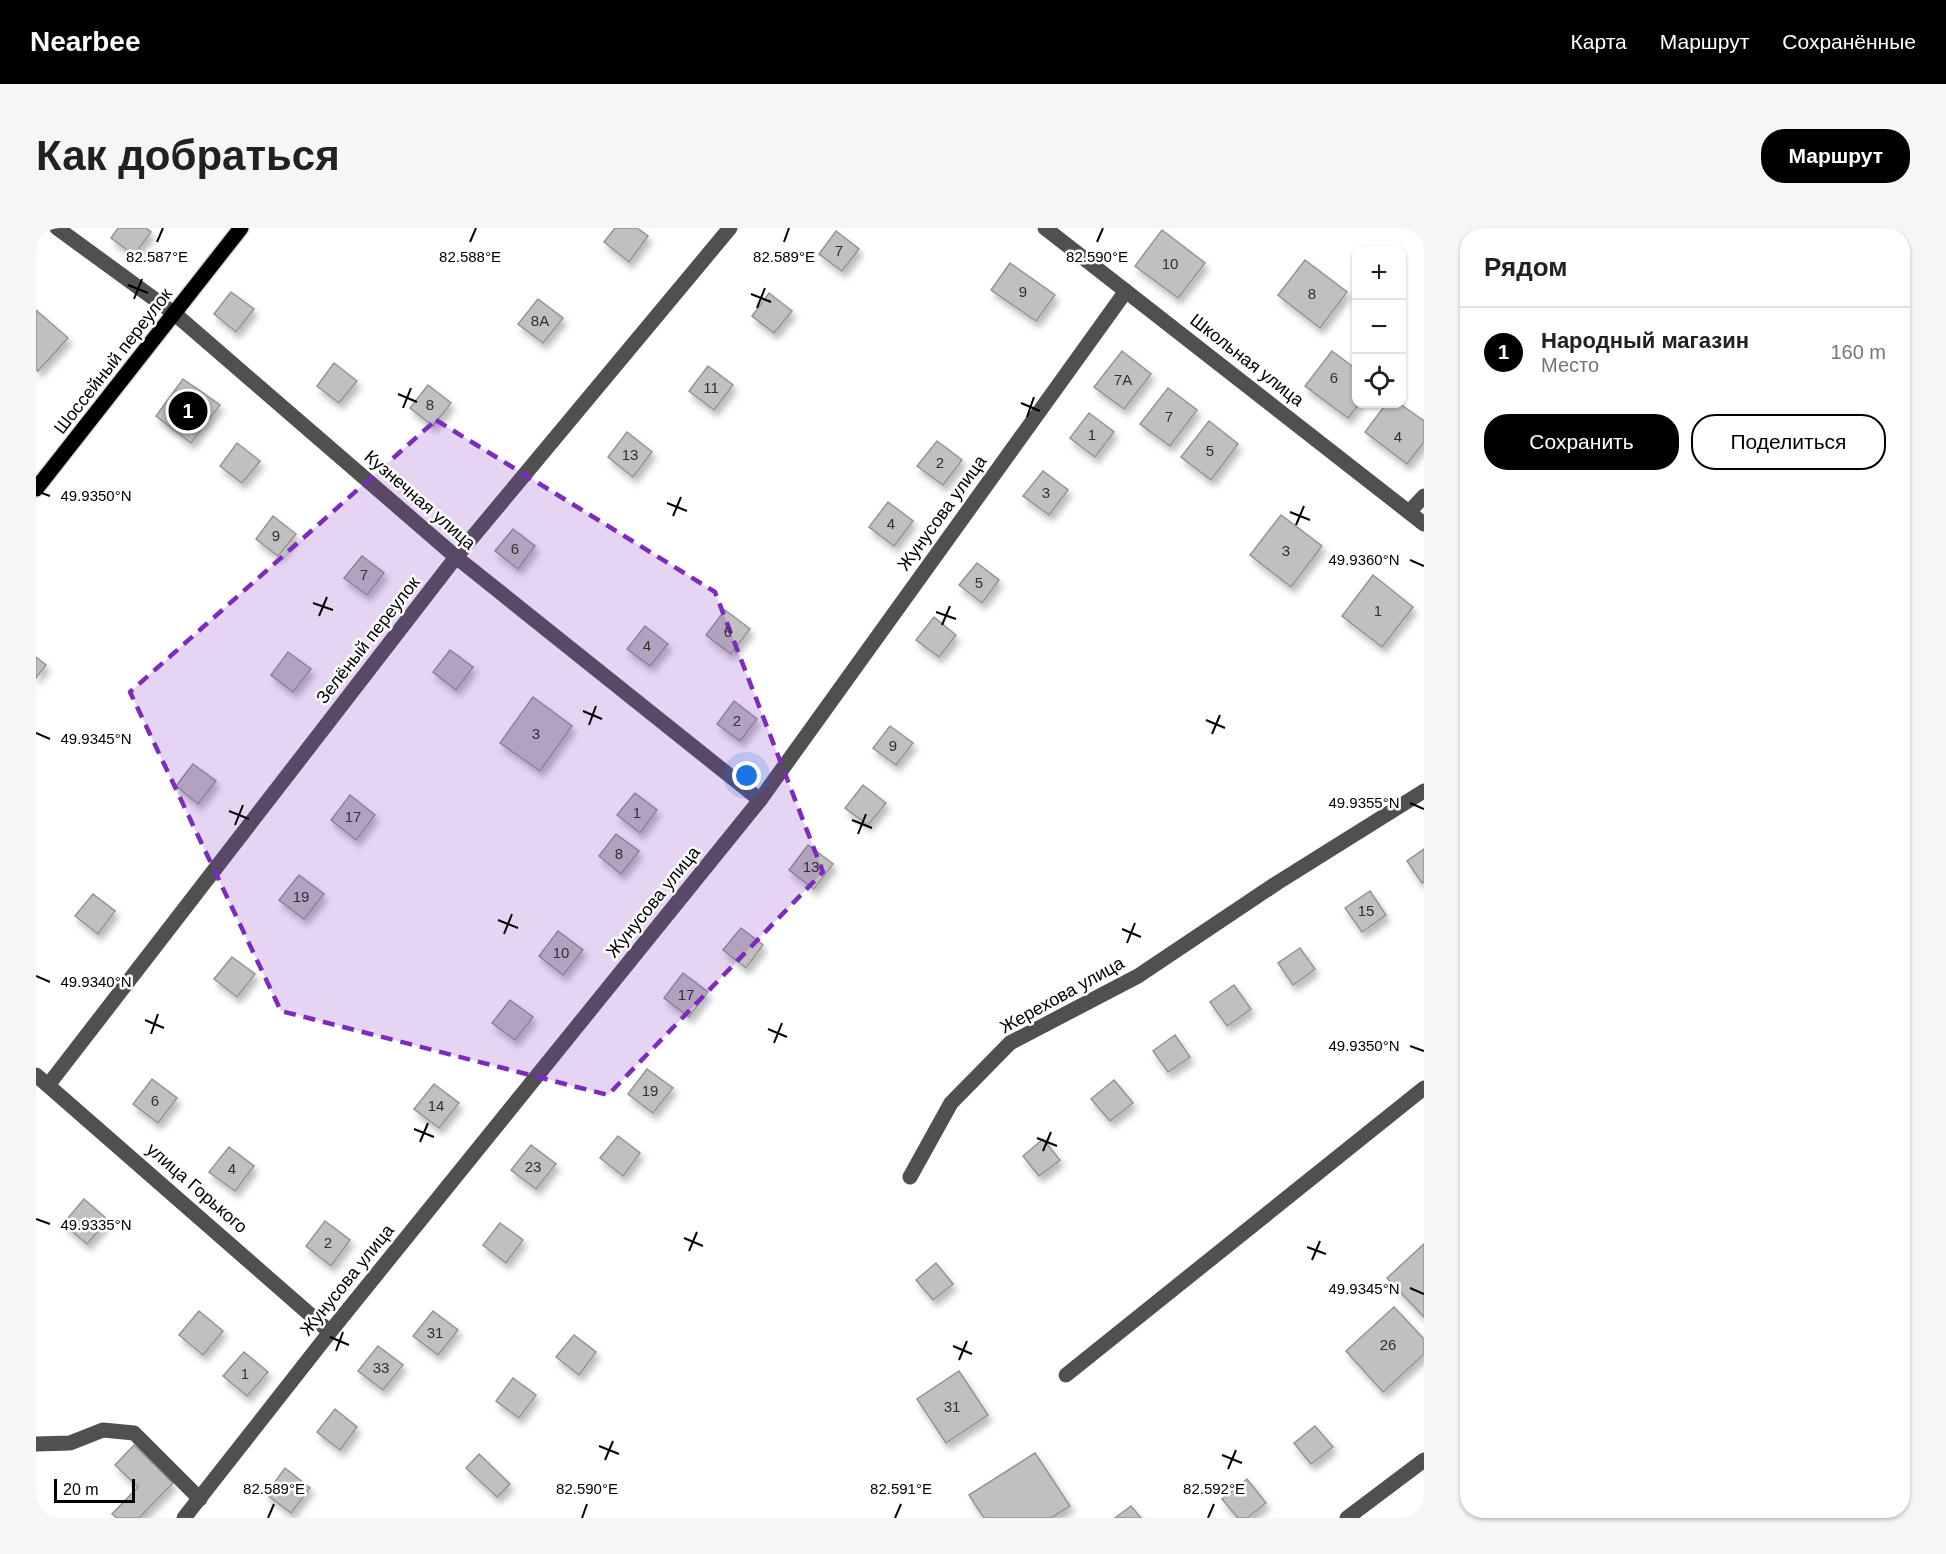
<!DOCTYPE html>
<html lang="ru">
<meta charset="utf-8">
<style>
body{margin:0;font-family:Helvetica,sans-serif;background:#f6f6f6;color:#202124}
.controls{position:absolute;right:18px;top:18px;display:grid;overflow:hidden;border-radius:12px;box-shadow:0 2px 4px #0004}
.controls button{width:54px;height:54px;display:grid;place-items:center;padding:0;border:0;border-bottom:2px solid #e0e0e0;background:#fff;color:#202124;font:30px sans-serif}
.scale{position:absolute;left:18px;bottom:15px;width:81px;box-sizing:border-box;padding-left:6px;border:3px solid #000;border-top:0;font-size:16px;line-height:21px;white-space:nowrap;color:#000;-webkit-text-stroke:4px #fff;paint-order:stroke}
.you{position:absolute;left:711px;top:548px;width:21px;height:21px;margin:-15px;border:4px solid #fff;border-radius:50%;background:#1a73e8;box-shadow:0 0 0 9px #1a73e833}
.badge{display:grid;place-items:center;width:39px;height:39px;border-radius:50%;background:#000;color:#fff;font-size:20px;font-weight:700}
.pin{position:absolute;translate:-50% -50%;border:3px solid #fff;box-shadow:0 2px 6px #0006}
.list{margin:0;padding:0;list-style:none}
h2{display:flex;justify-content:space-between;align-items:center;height:78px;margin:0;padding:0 24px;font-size:26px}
h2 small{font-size:20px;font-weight:400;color:#757577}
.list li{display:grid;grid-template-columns:39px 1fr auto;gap:18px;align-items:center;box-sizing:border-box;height:90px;padding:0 24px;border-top:2px solid #e0e0e0}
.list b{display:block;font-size:22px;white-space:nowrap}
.list p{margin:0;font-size:20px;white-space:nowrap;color:#757577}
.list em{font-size:20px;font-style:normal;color:#757577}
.actions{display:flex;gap:12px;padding:18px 24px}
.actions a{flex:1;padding:14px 0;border:2px solid #000;border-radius:24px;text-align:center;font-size:21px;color:#000}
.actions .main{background:#000;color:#fff}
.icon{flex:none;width:33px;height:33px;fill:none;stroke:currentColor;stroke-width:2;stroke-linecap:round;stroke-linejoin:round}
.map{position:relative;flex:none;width:1388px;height:1290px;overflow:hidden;border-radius:24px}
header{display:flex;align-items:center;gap:36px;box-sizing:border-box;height:84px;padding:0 30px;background:#000;color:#fff}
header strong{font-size:28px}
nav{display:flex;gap:33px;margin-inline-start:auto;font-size:21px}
.intro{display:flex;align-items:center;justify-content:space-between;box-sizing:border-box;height:144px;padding:0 36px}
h1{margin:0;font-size:42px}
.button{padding:15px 27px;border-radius:24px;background:#000;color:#fff;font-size:21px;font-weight:700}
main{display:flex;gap:36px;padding:0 36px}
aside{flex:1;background:#fff;border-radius:24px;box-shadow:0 2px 4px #0004}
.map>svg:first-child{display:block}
</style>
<header>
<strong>Nearbee</strong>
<nav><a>Карта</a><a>Маршрут</a><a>Сохранённые</a></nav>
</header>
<div class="intro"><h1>Как добраться</h1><a class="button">Маршрут</a></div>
<main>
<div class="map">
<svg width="1388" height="1290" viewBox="0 0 1388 1290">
<defs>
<filter id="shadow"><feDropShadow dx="3.5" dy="6" stdDeviation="3" flood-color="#0004"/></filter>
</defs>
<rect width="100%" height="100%" fill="#fff"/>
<!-- building -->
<g fill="#c0c0c0" stroke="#949494" stroke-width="1.5" filter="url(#shadow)">
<polygon points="82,0 110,0 115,4 98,27 75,10"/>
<polygon points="579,0 601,0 612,8 593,34 568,14"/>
<polygon points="1126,2 1169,35 1142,70 1099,38"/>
<polygon points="800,3 823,21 806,43 783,26"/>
<polygon points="1269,32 1311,64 1284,100 1242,67"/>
<polygon points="974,35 1019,67 1000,93 955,62"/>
<polygon points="195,64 218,81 200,104 178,86"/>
<polygon points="733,65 756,83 738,105 716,88"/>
<polygon points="502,71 527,90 507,115 482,96"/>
<polygon points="0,82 32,110 2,143 0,142"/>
<polygon points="1086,123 1115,146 1088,181 1058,159"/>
<polygon points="1296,123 1320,141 1320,176 1323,176 1312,190 1269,158"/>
<polygon points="298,135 321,153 303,175 281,158"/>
<polygon points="672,138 697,157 678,182 653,163"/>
<polygon points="147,151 184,177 155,215 120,188"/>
<polygon points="392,157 415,175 397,198 374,180"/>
<polygon points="1132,160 1161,182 1134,218 1104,196"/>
<polygon points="1350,176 1364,176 1388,193 1388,214 1371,236 1329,204"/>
<polygon points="1053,185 1078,204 1059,229 1034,210"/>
<polygon points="1173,193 1202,216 1175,252 1145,229"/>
<polygon points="591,204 616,224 597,249 572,229"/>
<polygon points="901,213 926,232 907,257 881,238"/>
<polygon points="201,215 224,233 206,255 184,238"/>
<polygon points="1007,243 1032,262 1013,287 987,268"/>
<polygon points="852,274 877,293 858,318 833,299"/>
<polygon points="1245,287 1286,318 1255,359 1214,327"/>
<polygon points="237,288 260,306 242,328 220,311"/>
<polygon points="477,301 499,318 482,341 459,323"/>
<polygon points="326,328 348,345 331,367 308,350"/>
<polygon points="941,335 963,352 946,375 923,357"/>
<polygon points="1337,347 1377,379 1346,419 1306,388"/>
<polygon points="689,382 714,401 695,426 670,407"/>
<polygon points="898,389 920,407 903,429 880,412"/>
<polygon points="609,398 632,416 614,438 591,421"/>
<polygon points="414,422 437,439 420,462 397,444"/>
<polygon points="252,424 275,441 257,464 235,447"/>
<polygon points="0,429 10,437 0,450"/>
<polygon points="497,469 536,498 504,543 464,515"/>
<polygon points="698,473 721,491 704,513 681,496"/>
<polygon points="854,498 877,515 860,537 837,520"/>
<polygon points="157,536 180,553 162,576 140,558"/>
<polygon points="827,557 850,575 832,597 809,580"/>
<polygon points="599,565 621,582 604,605 581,587"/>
<polygon points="314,567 339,587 320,612 295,592"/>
<polygon points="580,606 603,623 585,646 563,628"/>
<polygon points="772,617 797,636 778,661 753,642"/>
<polygon points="1388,621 1388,654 1386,655 1371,633"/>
<polygon points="263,647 288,666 268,691 243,672"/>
<polygon points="1334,663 1350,687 1326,704 1309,680"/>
<polygon points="57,666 79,683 62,706 39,688"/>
<polygon points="705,700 727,717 710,740 687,722"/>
<polygon points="522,703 547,722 527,747 503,728"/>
<polygon points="1264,720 1279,741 1257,757 1242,735"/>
<polygon points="196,729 219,746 201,769 178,751"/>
<polygon points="647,745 672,764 653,789 628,770"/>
<polygon points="1198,757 1215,781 1191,798 1174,774"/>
<polygon points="474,772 497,789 479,812 456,795"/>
<polygon points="1139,807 1154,829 1132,844 1117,823"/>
<polygon points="611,841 637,860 617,885 592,866"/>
<polygon points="116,851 141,870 122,895 97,876"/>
<polygon points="1078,852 1097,875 1074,893 1055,871"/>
<polygon points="398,856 423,875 403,900 378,881"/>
<polygon points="582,908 604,925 587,948 564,930"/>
<polygon points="1007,911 1024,932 1003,948 987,928"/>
<polygon points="495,917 520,936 500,961 475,942"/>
<polygon points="193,919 218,938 199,963 173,944"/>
<polygon points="48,971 72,992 51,1016 27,996"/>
<polygon points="289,993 314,1012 295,1038 270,1018"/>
<polygon points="464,995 487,1012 470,1035 447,1017"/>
<polygon points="1388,1016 1388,1089 1351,1050"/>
<polygon points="900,1035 917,1056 897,1072 880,1052"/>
<polygon points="1358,1079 1388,1111 1388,1126 1347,1164 1310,1123"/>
<polygon points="163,1083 187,1103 167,1127 143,1107"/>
<polygon points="397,1083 422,1102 402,1127 377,1108"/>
<polygon points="538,1107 560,1124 543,1147 520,1129"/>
<polygon points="342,1118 367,1137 347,1162 322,1143"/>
<polygon points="208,1124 232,1144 211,1168 187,1148"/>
<polygon points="923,1143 952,1187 910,1215 881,1171"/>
<polygon points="477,1150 500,1167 483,1190 460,1173"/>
<polygon points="299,1181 321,1199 304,1222 281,1204"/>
<polygon points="1279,1198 1297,1219 1275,1236 1258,1215"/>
<polygon points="98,1217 137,1255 103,1290 81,1290 76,1286 102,1259 79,1237"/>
<polygon points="999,1225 1034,1278 1015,1290 948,1290 933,1267"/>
<polygon points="443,1226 474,1256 461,1269 430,1240"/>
<polygon points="249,1240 274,1260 255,1285 230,1266"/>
<polygon points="1211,1251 1230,1275 1211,1290 1202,1290 1186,1271"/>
<polygon points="1095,1278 1105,1290 1079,1290"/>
</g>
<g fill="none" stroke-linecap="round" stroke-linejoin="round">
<defs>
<polyline id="major" points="0,261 205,0"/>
</defs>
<!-- major casing -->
<use href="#major" stroke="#dbdbdb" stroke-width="18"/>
<!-- minor -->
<g stroke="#505050" stroke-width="15">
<polyline points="21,0 139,86 420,329 724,572"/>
<polyline points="1009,0 1388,296"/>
<polyline points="1374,283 1388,268"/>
<polyline points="0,847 294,1104"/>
<polyline points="13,856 420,329 694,0"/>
<polyline points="874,949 915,875 974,815 1102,748 1241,655 1388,563"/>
<polyline points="1030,1147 1388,860"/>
<polyline points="0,1216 34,1215 67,1202 98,1205 164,1271"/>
<polyline points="148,1290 294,1104 724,572 1090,63"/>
<polyline points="1311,1290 1388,1232"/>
</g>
<!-- major -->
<use href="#major" stroke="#000" stroke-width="15"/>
</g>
<!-- marked area -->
<path fill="#7b2cbf" fill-opacity="0.2" stroke="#7b2cbf" stroke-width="4.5" stroke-dasharray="12 8" stroke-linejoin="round" d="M400 192 679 364 787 644 572 867 245 783 94 464Z"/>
<!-- ticks -->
<path fill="none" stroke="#000" stroke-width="2" d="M121 14 127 0M434 14 440 0M748 14 753 0M1061 14 1067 0M92 57 112 65M715 66 735 74M98 71 106 51M721 80 729 60M362 166 381 174M985 175 1004 183M367 180 375 160M991 189 998 169M0 263 14 268M631 275 651 283M1254 284 1274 292M637 288 645 269M1260 297 1268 278M1374 332 1388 338M277 375 297 382M900 384 920 391M283 388 291 369M906 397 914 378M547 483 566 491M1170 492 1189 500M553 497 560 478M0 505 14 511M1176 506 1184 487M1374 575 1388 581M193 583 213 591M816 592 836 600M199 597 207 577M822 606 830 586M462 692 482 700M1086 701 1105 709M468 706 476 686M1091 715 1099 695M0 748 14 754M109 792 128 800M732 801 751 809M115 806 122 786M738 815 746 795M1374 818 1388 823M378 901 398 909M1001 910 1021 918M384 914 392 895M1007 923 1015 904M0 991 14 996M648 1010 667 1018M1271 1019 1290 1026M653 1023 661 1004M1276 1032 1284 1013M1374 1060 1388 1066M294 1109 313 1117M917 1118 936 1126M300 1123 307 1104M923 1132 931 1113M563 1218 583 1226M1186 1227 1206 1235M569 1232 577 1213M1192 1241 1200 1222M232 1290 238 1276M546 1290 551 1276M859 1290 865 1276M1172 1290 1178 1276"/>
<g text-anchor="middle" stroke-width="5" stroke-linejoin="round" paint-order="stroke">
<!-- number labels -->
<g font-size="15" fill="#303030">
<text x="803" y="28">7</text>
<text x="1134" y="41">10</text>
<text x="987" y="69">9</text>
<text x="1276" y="71">8</text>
<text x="504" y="98">8А</text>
<text x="1298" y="155">6</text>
<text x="1087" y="157">7А</text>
<text x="675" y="165">11</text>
<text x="394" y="182">8</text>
<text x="1133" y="194">7</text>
<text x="1056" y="212">1</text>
<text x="1362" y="214">4</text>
<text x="1174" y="228">5</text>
<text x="594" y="232">13</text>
<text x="904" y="240">2</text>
<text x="1010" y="270">3</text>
<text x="855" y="301">4</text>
<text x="240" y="313">9</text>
<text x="479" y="326">6</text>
<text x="1250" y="328">3</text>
<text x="328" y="352">7</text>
<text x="943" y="360">5</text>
<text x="1342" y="388">1</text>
<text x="692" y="409">6</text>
<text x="611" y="423">4</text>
<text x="701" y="498">2</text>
<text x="500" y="511">3</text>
<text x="857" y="523">9</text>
<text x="601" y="590">1</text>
<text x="317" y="594">17</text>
<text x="583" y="631">8</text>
<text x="775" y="644">13</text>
<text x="265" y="674">19</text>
<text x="1330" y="688">15</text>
<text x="525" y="730">10</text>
<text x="650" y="772">17</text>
<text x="614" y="868">19</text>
<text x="119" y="878">6</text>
<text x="400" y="883">14</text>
<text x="497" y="944">23</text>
<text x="196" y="946">4</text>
<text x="292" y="1020">2</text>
<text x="399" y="1110">31</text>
<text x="1352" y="1122">26</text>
<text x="345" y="1145">33</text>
<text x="209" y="1151">1</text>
<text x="916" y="1184">31</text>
</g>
<!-- street labels -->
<g font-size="18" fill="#000" stroke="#fff">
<text transform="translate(1211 132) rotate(38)" y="6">Школьная улица</text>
<text transform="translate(77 133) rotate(-52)" y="6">Шоссейный переулок</text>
<text transform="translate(384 272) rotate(41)" y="6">Кузнечная улица</text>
<text transform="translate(906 285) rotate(-54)" y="6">Жунусова улица</text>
<text transform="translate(332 412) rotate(-52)" y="6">Зелёный переулок</text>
<text transform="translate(617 674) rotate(-51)" y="6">Жунусова улица</text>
<text transform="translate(1026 767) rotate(-29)" y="6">Жерехова улица</text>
<text transform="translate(161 960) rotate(41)" y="6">улица Горького</text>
<text transform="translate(311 1052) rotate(-51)" y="6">Жунусова улица</text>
</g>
</g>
<g font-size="15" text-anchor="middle" fill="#000" stroke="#fff" stroke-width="5" stroke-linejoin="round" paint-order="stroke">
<text x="121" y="34">82.587°E</text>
<text x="1061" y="34">82.590°E</text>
<text x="434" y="34">82.588°E</text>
<text x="748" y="34">82.589°E</text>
<text x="60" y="273">49.9350°N</text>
<text x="1328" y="337">49.9360°N</text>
<text x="60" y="516">49.9345°N</text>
<text x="1328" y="580">49.9355°N</text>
<text x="60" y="759">49.9340°N</text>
<text x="1328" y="823">49.9350°N</text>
<text x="60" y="1002">49.9335°N</text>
<text x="1328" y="1066">49.9345°N</text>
<text x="238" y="1266">82.589°E</text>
<text x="551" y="1266">82.590°E</text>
<text x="865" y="1266">82.591°E</text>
<text x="1178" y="1266">82.592°E</text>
</g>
</svg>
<div class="controls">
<button>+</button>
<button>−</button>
<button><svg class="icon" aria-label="locate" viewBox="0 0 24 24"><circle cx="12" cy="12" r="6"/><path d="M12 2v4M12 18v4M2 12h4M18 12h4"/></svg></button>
</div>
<div class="scale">20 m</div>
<div class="you"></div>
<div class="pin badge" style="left:152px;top:183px">1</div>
</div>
<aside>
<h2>Рядом<small></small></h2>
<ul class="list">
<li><span class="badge">1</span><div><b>Народный магазин</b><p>Место</p></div><em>160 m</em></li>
</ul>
<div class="actions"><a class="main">Сохранить</a><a>Поделиться</a></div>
</aside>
</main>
